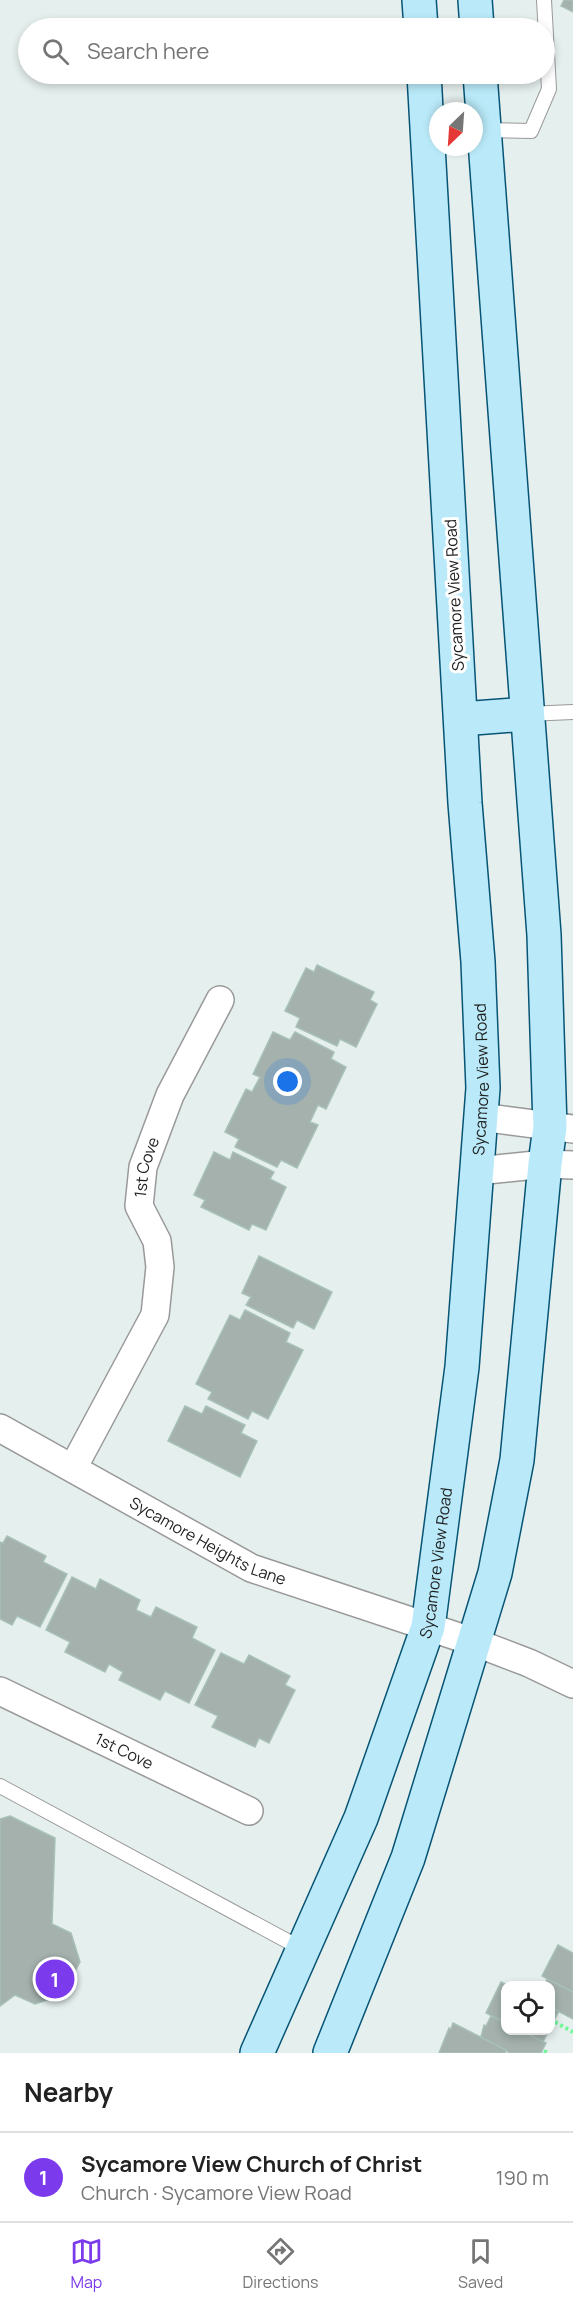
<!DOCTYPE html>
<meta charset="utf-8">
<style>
body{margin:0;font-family:Manrope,sans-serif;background:#f6f6f6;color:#222}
.controls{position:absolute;right:18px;bottom:18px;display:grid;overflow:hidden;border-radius:12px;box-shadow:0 3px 9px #0003}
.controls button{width:54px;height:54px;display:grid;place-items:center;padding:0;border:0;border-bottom:2px solid #e0e0e0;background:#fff;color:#222;font:30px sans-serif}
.compass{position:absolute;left:429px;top:102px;width:54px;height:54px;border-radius:50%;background:#fff;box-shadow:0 3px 9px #0003;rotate:205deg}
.you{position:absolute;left:288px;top:1082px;width:21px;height:21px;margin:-15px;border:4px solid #fff;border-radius:50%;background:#1a73e8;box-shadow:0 0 0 9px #1a73e833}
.badge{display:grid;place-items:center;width:39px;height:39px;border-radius:50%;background:#7c3aed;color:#fff;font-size:20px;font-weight:700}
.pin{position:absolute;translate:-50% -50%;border:3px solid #fff;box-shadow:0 2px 6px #0006}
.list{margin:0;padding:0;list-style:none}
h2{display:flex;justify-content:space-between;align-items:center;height:78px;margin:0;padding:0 24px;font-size:26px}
h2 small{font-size:20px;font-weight:400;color:#767676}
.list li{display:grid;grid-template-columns:39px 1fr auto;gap:18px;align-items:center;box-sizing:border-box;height:90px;padding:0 24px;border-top:2px solid #e0e0e0}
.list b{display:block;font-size:22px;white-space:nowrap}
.list p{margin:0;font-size:20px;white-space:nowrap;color:#767676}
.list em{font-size:20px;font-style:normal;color:#767676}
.icon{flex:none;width:33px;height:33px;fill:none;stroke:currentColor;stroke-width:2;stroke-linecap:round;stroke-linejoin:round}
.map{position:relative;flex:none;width:573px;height:2053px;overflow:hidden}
.search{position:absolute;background:#fff;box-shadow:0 3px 9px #0003;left:18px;right:18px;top:18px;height:66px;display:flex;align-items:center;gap:15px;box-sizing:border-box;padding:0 21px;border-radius:33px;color:#767676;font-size:22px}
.sheet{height:168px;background:#fff}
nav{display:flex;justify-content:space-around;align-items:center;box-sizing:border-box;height:84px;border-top:2px solid #e0e0e0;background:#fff;font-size:16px;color:#767676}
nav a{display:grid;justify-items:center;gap:3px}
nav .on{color:#7c3aed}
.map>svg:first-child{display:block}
</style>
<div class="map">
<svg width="573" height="2053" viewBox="0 0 573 2053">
<rect width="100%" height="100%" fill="#e5efee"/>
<!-- building -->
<g fill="#a4b1ad" stroke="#a8c1b7" stroke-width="1.5">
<polygon points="564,0 573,0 573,12 561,6"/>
<polygon points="317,965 374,992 370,1000 377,1004 356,1047 340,1039 337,1046 296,1027 300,1018 285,1011 306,968 314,972"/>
<polygon points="273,1032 290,1040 295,1032 334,1052 331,1059 346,1067 326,1109 318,1105 310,1122 318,1125 297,1168 281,1160 277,1167 235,1147 239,1139 225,1132 246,1089 252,1092 260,1077 253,1074"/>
<polygon points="214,1152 230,1160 233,1152 274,1172 270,1179 286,1187 266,1230 252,1224 249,1230 201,1207 205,1200 194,1195"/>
<polygon points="259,1256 332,1292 314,1329 297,1320 293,1328 246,1305 251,1297 242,1293"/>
<polygon points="245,1310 290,1333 286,1342 303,1350 268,1419 252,1411 248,1419 208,1399 212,1392 196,1384 230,1315 240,1320"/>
<polygon points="185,1406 202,1414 206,1406 245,1425 241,1433 257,1441 240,1477 168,1441"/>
<polygon points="7,1536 46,1556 43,1562 67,1574 40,1627 17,1616 12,1625 0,1619 0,1542 3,1543"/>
<polygon points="72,1577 96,1589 100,1579 140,1600 136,1610 151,1617 156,1607 197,1627 192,1638 215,1650 189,1703 165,1691 160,1700 119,1680 123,1672 109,1664 105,1672 65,1652 70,1642 46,1630"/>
<polygon points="221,1653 244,1664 249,1655 290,1676 285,1685 295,1690 269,1743 259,1738 255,1747 212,1727 218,1716 195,1705"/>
<polygon points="10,1816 55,1838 52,1924 71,1933 80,1962 63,1995 35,2004 15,1995 0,2006 0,1819"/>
<polygon points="558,1945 573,1953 573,1992 542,1976"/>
<polygon points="547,1979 573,1992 573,2019 550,2007 550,1986 544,1986"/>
<polygon points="501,1982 509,1986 506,1986 506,2023 486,2013"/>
<polygon points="550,2007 559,2011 550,2028"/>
<polygon points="491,2016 506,2023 506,2030 521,2030 546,2043 541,2053 510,2053 481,2037 484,2025 486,2026"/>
<polygon points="453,2023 506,2050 505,2053 439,2053 449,2028 451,2029"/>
<polygon points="521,2030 549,2030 543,2042"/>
</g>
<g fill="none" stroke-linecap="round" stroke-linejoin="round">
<defs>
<g id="service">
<polyline points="482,130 531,131 549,89 544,0"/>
<polyline points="527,714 573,712"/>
<polyline points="0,1786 304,1950"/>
</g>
<g id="minor">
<polyline points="481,1117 573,1129"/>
<polyline points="477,1171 545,1164 573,1165"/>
<path id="s1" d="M0 1428 251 1568 474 1642 529 1663 573 1684"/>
<path id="s2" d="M73 1468 155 1315 160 1267 157 1241 139 1206 143 1167 170 1095 220 1000"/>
<path id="s3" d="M0 1691 249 1811"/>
</g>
<g id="secondary">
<polyline points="419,0 421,28"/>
<polyline points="475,0 477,28"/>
<polyline points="461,719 527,714"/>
<path id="s4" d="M257 2053 361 1818 428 1627 462 1367 483 1088 478 962 465 803 424 74"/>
<polyline points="330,2053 408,1858 495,1573 517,1460 545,1164 550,1127 544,935 480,74"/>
</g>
</defs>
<!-- service casing -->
<use href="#service" stroke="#999" stroke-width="16"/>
<!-- minor casing -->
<use href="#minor" stroke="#999" stroke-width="30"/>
<!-- secondary casing -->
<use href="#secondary" stroke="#075475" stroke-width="36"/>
<!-- path -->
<g stroke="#6ef896" stroke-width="4" stroke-dasharray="3 3" stroke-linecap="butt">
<polyline points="555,2022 573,2032"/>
<polyline points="544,2051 548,2053"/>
</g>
<!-- service -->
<use href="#service" stroke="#fff" stroke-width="14"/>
<!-- minor -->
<use href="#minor" stroke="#fff" stroke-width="27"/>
<!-- secondary -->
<use href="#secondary" stroke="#baeaf9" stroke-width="33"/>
</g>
<g text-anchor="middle" stroke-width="6" stroke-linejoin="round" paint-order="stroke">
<!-- street labels -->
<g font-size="16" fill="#1f1f1f" stroke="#fff">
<text transform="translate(454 595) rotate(-93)" y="6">Sycamore View Road</text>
<text dy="6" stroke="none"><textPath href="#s4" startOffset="1010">Sycamore View Road</textPath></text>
<text dy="6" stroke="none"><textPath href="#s2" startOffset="327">1st Cove</textPath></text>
<text dy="6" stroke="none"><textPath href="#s1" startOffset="237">Sycamore Heights Lane</textPath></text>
<text dy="6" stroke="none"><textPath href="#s4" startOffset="524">Sycamore View Road</textPath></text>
<text dy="6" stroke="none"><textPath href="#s3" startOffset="138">1st Cove</textPath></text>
</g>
</g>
</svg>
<div class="controls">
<button><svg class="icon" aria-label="locate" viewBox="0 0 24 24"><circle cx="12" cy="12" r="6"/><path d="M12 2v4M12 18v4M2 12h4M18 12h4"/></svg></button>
</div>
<svg class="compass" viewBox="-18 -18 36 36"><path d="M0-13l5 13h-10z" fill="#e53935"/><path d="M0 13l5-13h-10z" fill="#767676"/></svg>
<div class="you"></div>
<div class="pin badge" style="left:55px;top:1979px">1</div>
<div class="search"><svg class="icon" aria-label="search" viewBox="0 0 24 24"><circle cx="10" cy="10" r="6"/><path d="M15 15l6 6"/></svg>Search here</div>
</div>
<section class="sheet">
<h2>Nearby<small></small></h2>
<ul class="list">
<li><span class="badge">1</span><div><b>Sycamore View Church of Christ</b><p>Church · Sycamore View Road</p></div><em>190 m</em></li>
</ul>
</section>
<nav>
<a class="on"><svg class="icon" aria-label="map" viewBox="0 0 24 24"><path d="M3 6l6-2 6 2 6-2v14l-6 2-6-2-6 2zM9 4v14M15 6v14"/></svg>Map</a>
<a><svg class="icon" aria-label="directions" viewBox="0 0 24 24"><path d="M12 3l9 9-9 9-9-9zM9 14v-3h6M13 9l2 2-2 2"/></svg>Directions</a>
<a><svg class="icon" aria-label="saved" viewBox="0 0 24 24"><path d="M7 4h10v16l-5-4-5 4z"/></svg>Saved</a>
</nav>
